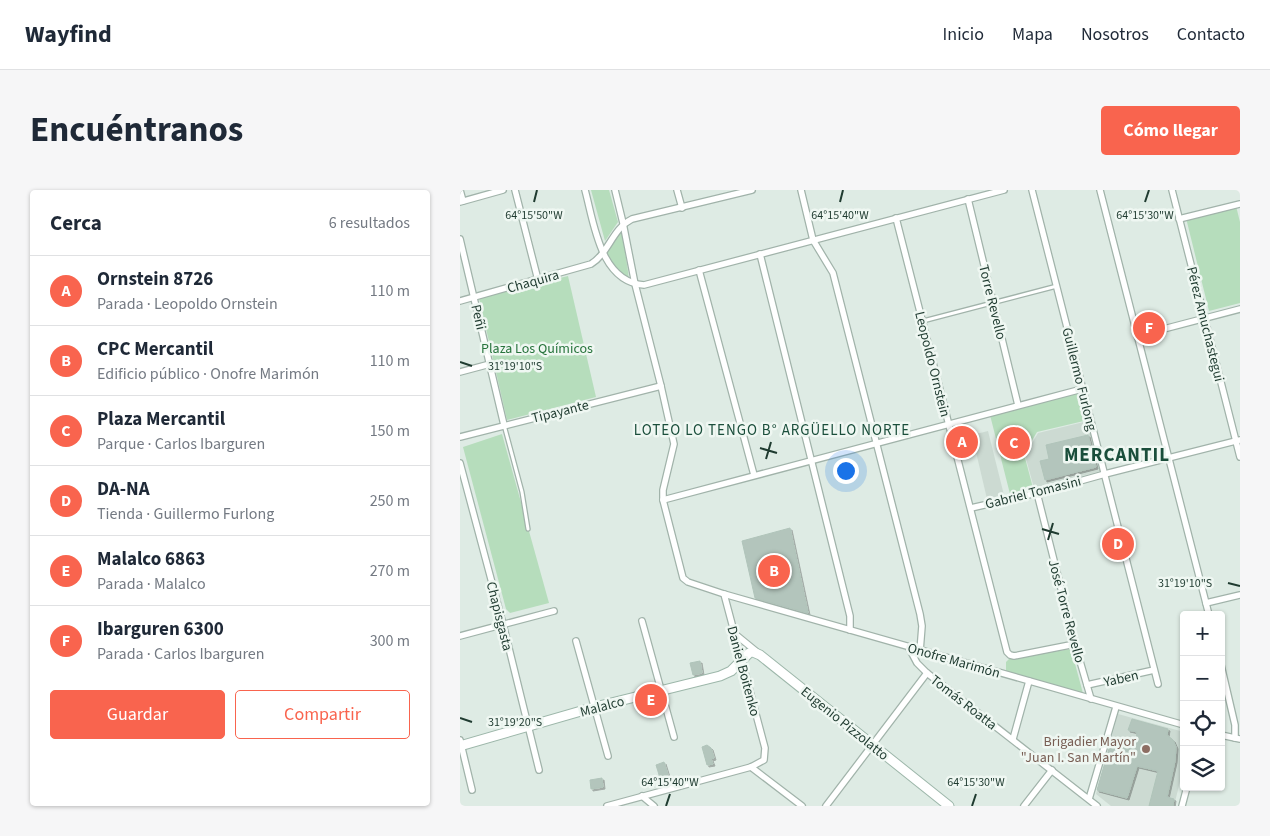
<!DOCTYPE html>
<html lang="es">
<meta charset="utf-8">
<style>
body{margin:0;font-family:"Source Sans 3",sans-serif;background:#f6f6f7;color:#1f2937}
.controls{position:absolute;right:15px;bottom:15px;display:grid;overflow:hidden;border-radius:5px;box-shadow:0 1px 4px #0004}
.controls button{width:45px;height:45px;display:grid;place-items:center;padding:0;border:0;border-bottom:1px solid #e0e1e3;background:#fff;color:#1f2937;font:25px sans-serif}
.you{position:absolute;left:385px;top:280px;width:18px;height:18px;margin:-12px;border:4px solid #fff;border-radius:50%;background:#1a73e8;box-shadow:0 0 0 8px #1a73e833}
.badge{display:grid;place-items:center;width:32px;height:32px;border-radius:50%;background:#f9644e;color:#fff;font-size:16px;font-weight:700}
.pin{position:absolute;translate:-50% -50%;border:2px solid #fff;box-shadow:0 1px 5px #0006}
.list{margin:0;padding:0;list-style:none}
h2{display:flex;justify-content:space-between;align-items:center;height:65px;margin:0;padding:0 20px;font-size:21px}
h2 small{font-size:16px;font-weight:400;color:#747a83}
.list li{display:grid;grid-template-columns:32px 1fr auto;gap:15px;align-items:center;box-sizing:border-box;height:70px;padding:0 20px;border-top:1px solid #e0e1e3}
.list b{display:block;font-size:19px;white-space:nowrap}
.list p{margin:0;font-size:16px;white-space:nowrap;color:#747a83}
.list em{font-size:16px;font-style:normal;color:#747a83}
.actions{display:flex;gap:10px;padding:15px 20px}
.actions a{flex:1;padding:11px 0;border:1px solid #f9644e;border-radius:5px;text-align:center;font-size:18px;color:#f9644e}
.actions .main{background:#f9644e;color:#fff}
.icon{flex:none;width:28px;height:28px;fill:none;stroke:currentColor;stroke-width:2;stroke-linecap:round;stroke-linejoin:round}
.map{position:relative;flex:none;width:780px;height:616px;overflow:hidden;border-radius:5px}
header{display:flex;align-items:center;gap:30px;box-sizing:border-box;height:70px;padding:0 25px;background:#fff;border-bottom:1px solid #e0e1e3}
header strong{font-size:24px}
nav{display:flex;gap:28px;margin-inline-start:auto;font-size:18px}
.intro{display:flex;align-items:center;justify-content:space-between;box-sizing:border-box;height:120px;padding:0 30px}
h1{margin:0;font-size:35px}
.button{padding:12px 22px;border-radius:5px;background:#f9644e;color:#fff;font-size:18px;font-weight:700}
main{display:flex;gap:30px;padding:0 30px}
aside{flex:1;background:#fff;border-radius:5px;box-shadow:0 1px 4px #0004}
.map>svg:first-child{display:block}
</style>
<header>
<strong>Wayfind</strong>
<nav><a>Inicio</a><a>Mapa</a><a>Nosotros</a><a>Contacto</a></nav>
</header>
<div class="intro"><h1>Encuéntranos</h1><a class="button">Cómo llegar</a></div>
<main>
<aside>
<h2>Cerca<small>6 resultados</small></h2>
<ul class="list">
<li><span class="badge">A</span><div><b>Ornstein 8726</b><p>Parada · Leopoldo Ornstein</p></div><em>110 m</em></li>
<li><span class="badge">B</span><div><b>CPC Mercantil</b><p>Edificio público · Onofre Marimón</p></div><em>110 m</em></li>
<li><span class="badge">C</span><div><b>Plaza Mercantil</b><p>Parque · Carlos Ibarguren</p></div><em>150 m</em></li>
<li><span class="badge">D</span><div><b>DA-NA</b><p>Tienda · Guillermo Furlong</p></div><em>250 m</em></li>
<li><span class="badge">E</span><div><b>Malalco 6863</b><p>Parada · Malalco</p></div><em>270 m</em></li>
<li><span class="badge">F</span><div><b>Ibarguren 6300</b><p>Parada · Carlos Ibarguren</p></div><em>300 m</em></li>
</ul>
<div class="actions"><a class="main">Guardar</a><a>Compartir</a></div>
</aside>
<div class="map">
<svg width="780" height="616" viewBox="0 0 780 616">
<defs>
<filter id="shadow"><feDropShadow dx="2" dy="2" stdDeviation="0" flood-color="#0004"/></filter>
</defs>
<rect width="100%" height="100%" fill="#deebe4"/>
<!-- built -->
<g fill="#ccdad2">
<polygon points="628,231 641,281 574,298 565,265 578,243"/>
<polygon points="528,241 544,305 527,309 512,245"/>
<polygon points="658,524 724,542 724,575 714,616 651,616 636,604"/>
</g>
<!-- green -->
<g fill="#b6ddbc">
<polygon points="131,0 149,0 158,32 145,51"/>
<polygon points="776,16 780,32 780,113 749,121 726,28"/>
<polygon points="162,39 169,89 160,83 145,64"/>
<polygon points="108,86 136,207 47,230 19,108"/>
<polygon points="621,201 628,230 577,242 564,264 573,298 550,304 530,225"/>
<polygon points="42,244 89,413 50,423 46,419 3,257"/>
<polygon points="611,459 624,507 546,485 546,472 549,469"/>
</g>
<!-- building -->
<g fill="#b3c5bc" stroke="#b0c4ba" filter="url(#shadow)">
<polygon points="628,245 636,277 585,290 580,271 589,269 586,255"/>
<polygon points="330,338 348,423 295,408 282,351"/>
<polygon points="240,471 242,483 233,485 230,473"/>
<polygon points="672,529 708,539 707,545 713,550 716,557 715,571 707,607 714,609 713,616 689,616 698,581 677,576 667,608 637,600 651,552 675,559 677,542 668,540"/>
<polygon points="247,555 251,558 254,568 251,569 253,574 247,575 242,557"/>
<polygon points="204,572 208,585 200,588 196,575"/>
<polygon points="142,588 143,597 131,599 130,590"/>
</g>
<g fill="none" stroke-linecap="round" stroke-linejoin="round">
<defs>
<g id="service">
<polyline points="463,131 597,96"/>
<polyline points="44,235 62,302 68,339"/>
</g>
<g id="minor">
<polyline points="0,0 3,11"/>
<polyline points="55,0 78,90"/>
<path d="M125 0C134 33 140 92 184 95L544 0"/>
<polyline points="155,0 163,33 175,94 201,196 214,254 203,300 203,310 223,388 228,392 264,404 724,535"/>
<polyline points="217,0 222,18"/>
<polyline points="341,0 353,50 373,83 460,424 462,436 460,461"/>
<polyline points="572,0 698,494"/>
<polyline points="640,0 749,425"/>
<polyline points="712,0 780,267"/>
<polyline points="508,9 558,215"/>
<polyline points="0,12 43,0"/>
<polyline points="436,28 547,462 550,465 554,466 615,454"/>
<polyline points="719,29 780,14"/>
<polyline points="0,49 44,235"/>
<polyline points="300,64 390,426 390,440"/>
<polyline points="239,80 294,285"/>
<path d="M0 111 131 74C149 63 152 39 172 29L292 0"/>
<polyline points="677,146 780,119"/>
<polyline points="0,182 30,174"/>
<polyline points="0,247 201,196"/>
<polyline points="0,273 43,434 79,580"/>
<polyline points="577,303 615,454 631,509"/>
<polyline points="203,310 622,199"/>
<polyline points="511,318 577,303 645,284 780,250"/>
<polyline points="746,413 780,405"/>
<polyline points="182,431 214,547"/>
<polyline points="275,444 297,462"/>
<polyline points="0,446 94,421"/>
<polyline points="116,451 148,566"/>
<polyline points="449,458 457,473 467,483 637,616"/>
<polyline points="761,475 775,535 775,548"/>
<polyline points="627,495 694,480"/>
<polyline points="761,545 780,549"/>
<polyline points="553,549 569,491"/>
<polyline points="0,550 12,600"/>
<polyline points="291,577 342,616"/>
<polyline points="182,606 194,616"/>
<polyline points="629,609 656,517"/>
<polyline points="147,616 291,577 304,570 305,558 264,404"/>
<polyline points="366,616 467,483"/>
<polyline points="564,616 592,580"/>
<polyline points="722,616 727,597"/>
</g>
<polyline id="secondary" points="0,556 135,517 260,486 271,481 289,463 293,462 300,465 489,616"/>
</defs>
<!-- service casing -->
<use href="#service" stroke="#a1b3aa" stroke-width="5.5"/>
<!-- minor casing -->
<use href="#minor" stroke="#a1b3aa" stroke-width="8"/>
<!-- secondary casing -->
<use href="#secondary" stroke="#9db7aa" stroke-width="11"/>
<!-- service -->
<use href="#service" stroke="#fff" stroke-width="3"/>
<!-- minor -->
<use href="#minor" stroke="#fff" stroke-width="5.5"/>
<!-- secondary -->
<use href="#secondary" stroke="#fff" stroke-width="9"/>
</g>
<!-- ticks -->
<path fill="none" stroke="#1f3b30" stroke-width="2" d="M74 12 77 0M380 12 383 0M685 12 689 0M0 172 12 176M300 258 317 263M306 269 311 252M582 339 599 344M588 350 593 333M768 393 780 396M0 528 12 532M206 616 210 604M512 616 516 604"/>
<!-- markers -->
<circle fill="#8d6e63" stroke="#eff7f2" stroke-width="2" cx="686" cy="559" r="5"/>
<g text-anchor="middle" stroke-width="5" stroke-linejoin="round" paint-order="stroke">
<!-- street labels -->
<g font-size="14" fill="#1f3b30" stroke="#eff7f2">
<text transform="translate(73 91) rotate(-16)" y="5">Chaquira</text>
<text transform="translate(533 112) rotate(76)" y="5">Torre Revello</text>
<text transform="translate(19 127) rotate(77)" y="5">Peñi</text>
<text transform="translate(746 134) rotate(76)" y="5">Pérez Amuchastegui</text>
<text transform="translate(473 174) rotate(76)" y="5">Leopoldo Ornstein</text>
<text transform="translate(620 189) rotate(76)" y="5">Guillermo Furlong</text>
<text transform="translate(100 221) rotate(-14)" y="5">Tipayante</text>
<text transform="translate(573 302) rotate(-14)" y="5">Gabriel Tomasini</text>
<text transform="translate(607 421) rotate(75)" y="5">José Torre Revello</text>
<text transform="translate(40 426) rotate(76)" y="5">Chapisgasta</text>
<text transform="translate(494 470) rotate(16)" y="5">Onofre Marimón</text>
<text transform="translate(284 481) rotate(75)" y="5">Daniel Boitenko</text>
<text transform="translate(661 488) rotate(-13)" y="5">Yaben</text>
<text transform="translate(504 512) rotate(38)" y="5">Tomás Roatta</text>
<text transform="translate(142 516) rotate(-15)" y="5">Malalco</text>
<text transform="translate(385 533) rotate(39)" y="5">Eugenio Pizzolatto</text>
</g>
<!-- park labels -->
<g font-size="14" fill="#27743c" stroke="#eff7f2">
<text x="77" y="163">Plaza Los Químicos</text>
</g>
<!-- education labels -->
<g font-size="14" fill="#785e54" stroke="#eff7f2" text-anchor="end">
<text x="676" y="556">Brigadier Mayor<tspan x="676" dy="16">"Juan I. San Martín"</tspan></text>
</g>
<!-- neighbourhood labels -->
<g font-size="15" letter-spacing="1" fill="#1a4e3b" stroke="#eff7f2">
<text x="312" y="245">LOTEO LO TENGO B° ARGÜELLO NORTE</text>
</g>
<!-- district labels -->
<g font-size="19" font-weight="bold" letter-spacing="1" fill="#1a4e3b" stroke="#eff7f2">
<text x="657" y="271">MERCANTIL</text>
</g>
</g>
<g font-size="12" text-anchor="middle" fill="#1f3b30" stroke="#eff7f2" stroke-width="5" stroke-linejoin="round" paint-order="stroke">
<text x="74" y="29">64°15'50"W</text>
<text x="380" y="29">64°15'40"W</text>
<text x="685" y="29">64°15'30"W</text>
<text x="55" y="180">31°19'10"S</text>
<text x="725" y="397">31°19'10"S</text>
<text x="55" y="536">31°19'20"S</text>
<text x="210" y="596">64°15'40"W</text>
<text x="516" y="596">64°15'30"W</text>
</g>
</svg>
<div class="controls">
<button>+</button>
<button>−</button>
<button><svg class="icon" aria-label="locate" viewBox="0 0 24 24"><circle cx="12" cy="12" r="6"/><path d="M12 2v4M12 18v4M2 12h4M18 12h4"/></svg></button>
<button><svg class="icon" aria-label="layers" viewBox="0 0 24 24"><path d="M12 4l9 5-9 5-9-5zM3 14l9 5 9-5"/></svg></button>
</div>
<div class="you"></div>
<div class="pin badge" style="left:502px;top:252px">A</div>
<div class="pin badge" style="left:314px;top:381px">B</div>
<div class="pin badge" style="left:554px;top:253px">C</div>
<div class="pin badge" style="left:658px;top:354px">D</div>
<div class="pin badge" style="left:191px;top:510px">E</div>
<div class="pin badge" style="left:689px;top:138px">F</div>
</div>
</main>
